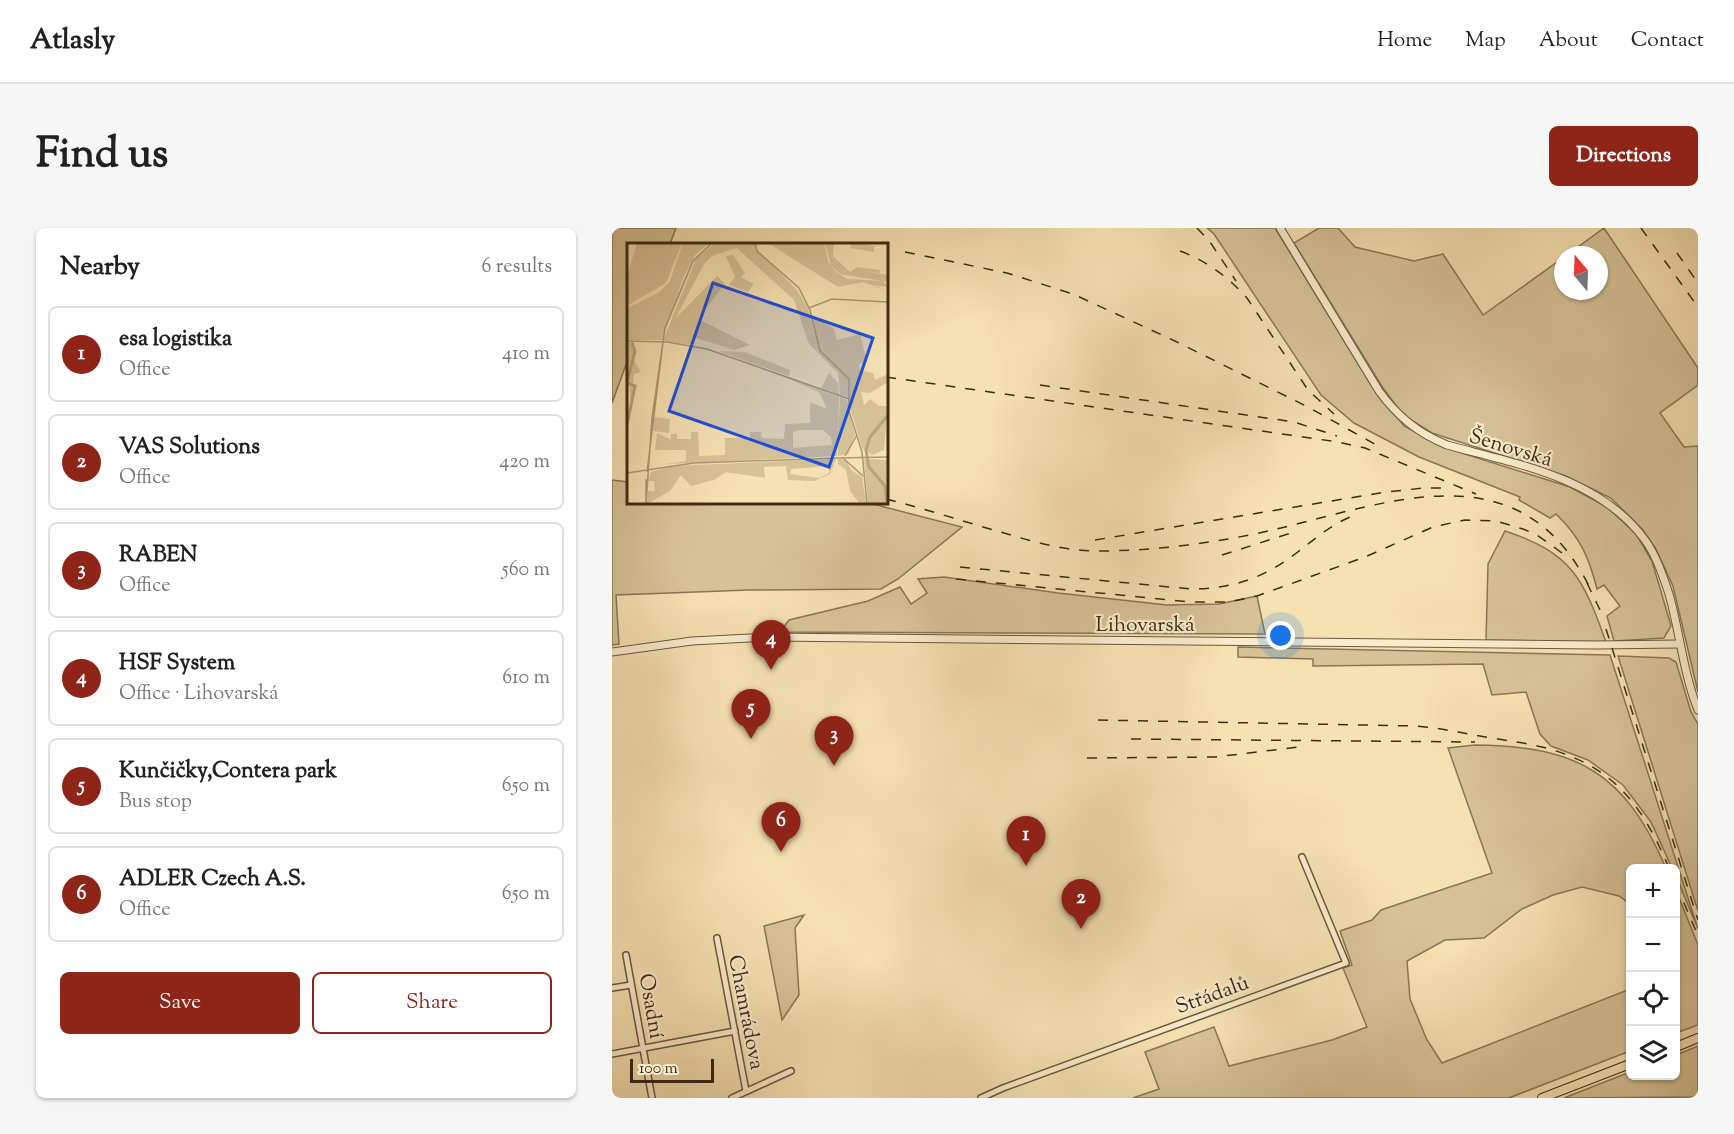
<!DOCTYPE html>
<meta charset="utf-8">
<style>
body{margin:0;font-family:"Sorts Mill Goudy",serif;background:#f6f6f6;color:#202124}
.controls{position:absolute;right:18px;bottom:18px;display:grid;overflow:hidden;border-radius:9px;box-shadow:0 2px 4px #0004}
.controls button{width:54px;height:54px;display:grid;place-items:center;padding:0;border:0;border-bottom:2px solid #e0e0e0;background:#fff;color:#202124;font:30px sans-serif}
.compass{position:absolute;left:942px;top:18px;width:54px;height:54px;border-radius:50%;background:#fff;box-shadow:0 2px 4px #0004;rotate:341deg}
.scale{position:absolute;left:18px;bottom:15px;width:84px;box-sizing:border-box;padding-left:6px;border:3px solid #3e2a12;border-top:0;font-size:16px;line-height:21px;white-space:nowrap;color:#3e2a12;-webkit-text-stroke:4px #f9eccd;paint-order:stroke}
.you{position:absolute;left:669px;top:408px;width:21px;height:21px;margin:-15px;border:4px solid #fff;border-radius:50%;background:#1a73e8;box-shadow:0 0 0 9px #1a73e833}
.badge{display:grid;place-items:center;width:39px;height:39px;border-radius:50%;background:#8f2418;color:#fff;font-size:20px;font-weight:700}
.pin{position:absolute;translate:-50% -50px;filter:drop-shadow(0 2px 3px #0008)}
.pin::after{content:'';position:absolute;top:32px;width:21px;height:18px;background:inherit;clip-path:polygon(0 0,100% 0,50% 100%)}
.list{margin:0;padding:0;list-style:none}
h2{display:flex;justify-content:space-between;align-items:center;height:78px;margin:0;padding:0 24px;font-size:26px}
h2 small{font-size:20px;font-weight:400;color:#757577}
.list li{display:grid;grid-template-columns:39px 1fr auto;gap:18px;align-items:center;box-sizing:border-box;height:96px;margin:0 12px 12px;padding:0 12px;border:2px solid #e0e0e0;border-radius:9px}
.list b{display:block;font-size:22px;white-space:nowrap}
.list p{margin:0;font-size:20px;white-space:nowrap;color:#757577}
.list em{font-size:20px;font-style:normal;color:#757577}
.actions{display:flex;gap:12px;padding:18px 24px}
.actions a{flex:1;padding:14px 0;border:2px solid #8f2418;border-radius:9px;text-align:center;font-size:21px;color:#8f2418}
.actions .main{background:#8f2418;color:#fff}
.icon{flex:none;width:33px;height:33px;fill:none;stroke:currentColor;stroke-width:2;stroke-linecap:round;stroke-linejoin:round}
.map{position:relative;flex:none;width:1086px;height:870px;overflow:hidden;border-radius:9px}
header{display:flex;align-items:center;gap:36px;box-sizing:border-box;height:84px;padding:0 30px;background:#fff;border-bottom:2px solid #e0e0e0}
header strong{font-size:28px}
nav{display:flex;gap:33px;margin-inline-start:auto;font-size:21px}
.intro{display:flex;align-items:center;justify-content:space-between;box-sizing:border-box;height:144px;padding:0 36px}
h1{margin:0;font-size:42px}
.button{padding:15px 27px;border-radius:9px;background:#8f2418;color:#fff;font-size:21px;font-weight:700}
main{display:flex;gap:36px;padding:0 36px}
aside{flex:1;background:#fff;border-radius:9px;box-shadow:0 2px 4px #0004}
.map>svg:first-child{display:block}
</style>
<header>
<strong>Atlasly</strong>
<nav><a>Home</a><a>Map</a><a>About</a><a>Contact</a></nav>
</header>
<div class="intro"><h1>Find us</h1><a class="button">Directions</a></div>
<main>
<aside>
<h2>Nearby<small>6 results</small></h2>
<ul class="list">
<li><span class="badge">1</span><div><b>esa logistika</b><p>Office</p></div><em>410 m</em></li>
<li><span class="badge">2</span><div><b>VAS Solutions</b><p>Office</p></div><em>420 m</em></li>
<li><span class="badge">3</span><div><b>RABEN</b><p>Office</p></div><em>560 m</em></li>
<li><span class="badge">4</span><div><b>HSF System</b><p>Office · Lihovarská</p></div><em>610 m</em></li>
<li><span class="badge">5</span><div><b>Kunčičky,Contera park</b><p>Bus stop</p></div><em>650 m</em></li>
<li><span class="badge">6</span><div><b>ADLER Czech A.S.</b><p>Office</p></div><em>650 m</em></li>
</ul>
<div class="actions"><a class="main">Save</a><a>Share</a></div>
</aside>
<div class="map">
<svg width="1086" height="870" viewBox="0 0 1086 870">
<rect width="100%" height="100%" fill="#f6e1b2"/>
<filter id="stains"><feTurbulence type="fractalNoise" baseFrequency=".00333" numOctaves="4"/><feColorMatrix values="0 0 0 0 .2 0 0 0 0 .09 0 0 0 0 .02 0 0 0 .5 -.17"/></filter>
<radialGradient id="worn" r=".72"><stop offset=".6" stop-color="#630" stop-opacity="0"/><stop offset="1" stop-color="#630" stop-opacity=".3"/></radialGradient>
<!-- green -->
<g fill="#d7c297" stroke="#8a7654" stroke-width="1.5">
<polygon points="0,0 64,0 58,16 16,16 16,131 0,175"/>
<path d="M595 0H663L759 157 792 198 834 220 958 259 995 279 1024 306 1040 333 1059 398 1052 410 1002 413 995 388 1008 378 992 357 985 361C977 329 968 309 944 286L938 290 907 272 908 269 807 229 742 195 709 167 602 6Z"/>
<polygon points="707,0 726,0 743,19 802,33 831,26 871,87 951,30 951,63 987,63 987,27 955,27 992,0 1086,140 1086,157 1048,185 1072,219 1086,218 1086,464 1061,358 1044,321 1031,302 999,270 954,248 820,205 791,187 771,160 682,15"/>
<polygon points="0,252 16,254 16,274 257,275 350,299 286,351 269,361 137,362 4,367 7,416 0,417"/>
<path d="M893 303C960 325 971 350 994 414L874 412 876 336Z"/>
<polygon points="332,349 446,365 555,377 607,376 645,368 653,406 168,404 177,392 256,373 288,359 299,376 315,365 306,351"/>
<polygon points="626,419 998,427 1086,701 1064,648 1064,640 1060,640 1039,594 1011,557 976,532 939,518 928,506 914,464 880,467 871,436 701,438 701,431 626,429"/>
<polygon points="1006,428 1057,430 1064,434 1079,484 1086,496 1086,683"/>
<path d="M863 517C966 518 1013 545 1054 640H1018V676L1007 668 970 659 941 667 910 681 872 710 833 712 795 733 798 771 815 812 830 835 1018 761V823L897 870H521L547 861 533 824 602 799 617 838 720 812 755 799 731 740 740 737 728 703 760 692 769 682 880 645 836 520Z"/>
<polygon points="1064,662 1086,717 1086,797 1064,805"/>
<polygon points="192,687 183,700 187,767 170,792 152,698"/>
<polygon points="1086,818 1086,869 952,870 1018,844 1018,848 1064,848 1064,827"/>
</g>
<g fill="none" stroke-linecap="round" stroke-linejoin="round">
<defs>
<g id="minor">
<polyline points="105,710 134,863"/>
<polyline points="14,727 40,870"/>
<polyline points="0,760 19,757"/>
<polyline points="0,826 123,803"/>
<polyline points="120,870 179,843"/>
<polyline points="369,870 391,860 734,735 690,629"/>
</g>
<g id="tertiary">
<path d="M668 0 767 163C786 189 806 205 835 217 905 236 988 250 1033 312 1044 327 1051 348 1057 366 1068 405 1071 444 1086 482"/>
<polyline points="0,424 80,413 157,409 985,417 1067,416"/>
</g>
<g id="primary">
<polyline points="1064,819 1086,810"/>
<polyline points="930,870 1018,836"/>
</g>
</defs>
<!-- minor casing -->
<use href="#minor" stroke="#6c583a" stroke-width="8"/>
<!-- tertiary casing -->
<use href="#tertiary" stroke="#6c583a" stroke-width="9"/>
<!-- primary casing -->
<use href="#primary" stroke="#3e2a12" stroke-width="10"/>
<!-- minor -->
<use href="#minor" stroke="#f9eccd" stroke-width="5"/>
<!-- tertiary -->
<use href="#tertiary" stroke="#f9eccd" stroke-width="7"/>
<!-- primary -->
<use href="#primary" stroke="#f6e1b2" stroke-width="8"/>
<!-- rail -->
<g stroke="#3e2a12" stroke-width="1.5" stroke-dasharray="10 10" stroke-linecap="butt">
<polyline points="585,0 598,14 624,53"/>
<polyline points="1029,0 1086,79"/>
<path d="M568 23C595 33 616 49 635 70L696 162 722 186"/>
<polyline points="293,24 395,45 461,66 563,113 696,179 768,219"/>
<polyline points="1065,25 1086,55"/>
<polyline points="274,149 726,214 753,220 864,266"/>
<polyline points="428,157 682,194 725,208"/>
<path d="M274 271C314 281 353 294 392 305 422 314 453 323 485 323 545 323 611 314 669 300 787 271 911 223 979 362"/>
<polyline points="483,312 774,264 812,260 832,260"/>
<polyline points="610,327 679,305"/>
<path d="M348 339 579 361C619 361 652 350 683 326 702 312 719 296 741 288"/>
<polyline points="344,351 579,374 617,374 645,368 753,329 821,299 853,292 884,293 911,301 925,307 950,325"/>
<polyline points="975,355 989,384"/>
<polyline points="994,401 1086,692"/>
<path d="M486 492 803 498C830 500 854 506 880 510 897 513 914 515 930 519 1001 537 1030 576 1057 640"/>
<polyline points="519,511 863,514"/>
<polyline points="475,530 603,529 687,519"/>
<polyline points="1064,656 1086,708"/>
</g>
</g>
<g text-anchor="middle" stroke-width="4.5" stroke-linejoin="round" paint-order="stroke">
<!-- street labels -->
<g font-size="21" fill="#3e2a12" stroke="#f9eccd">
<text transform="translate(899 219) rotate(17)" y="7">Šenovská</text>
<text x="533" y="403">Lihovarská</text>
<text transform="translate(600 766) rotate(-20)" y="7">Střádalů</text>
<text transform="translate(40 778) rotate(80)" y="7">Osadní</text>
<text transform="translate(135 784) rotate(79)" y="7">Chamrádova</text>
</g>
</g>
<!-- overview -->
<g transform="translate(15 15)">
<rect width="261" height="261" fill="#f6e1b2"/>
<path d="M10 0H55L39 40 0 63V34ZM56 0H82L68 12 57 33 35 97H0V65L33 49 43 38ZM88 0H128V5L170 47 181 65 193 110 222 137 221 154 213 152 211 130 182 101 167 57 110 5 85 13 77 21 48 76 90 33 98 41 71 76 123 102 108 107 69 95 66 102 36 98 69 16ZM141 0H197L201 18 210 30 221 36 256 38 261 44 247 42 261 48 236 39 211 44ZM198 0H214H207L206 13 223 29 230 24 253 27V30L235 28 261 32V39L213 31 204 22ZM225 0 248 3 261 0 247 4V9L223 5ZM106 12 118 30 114 34 127 41 121 49 102 42 108 34 99 13ZM193 76 207 86 210 97 233 91 240 118 232 121 233 127 246 130 248 137 261 131V145L259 140 243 150 234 149 237 162 243 156 252 163H261L257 207 245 212 235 205 223 165V137L193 108 186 77ZM0 99H7V117L14 129 7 131 4 168ZM91 108 117 109 163 127 162 133ZM202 130 211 140 212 152 194 145ZM157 134 212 154 211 195 213 154 220 157 228 192 221 211 211 213 210 199V213L38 221 59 218V207H28L30 190 44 197V191H50V196H64V189H71L72 213 98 212V195H123V189H134L135 195 157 196 158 181 183 180V159L200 166 192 149ZM173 187H196L204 194 205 202 166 205V189ZM27 174 43 176 42 190 26 188ZM209 216 203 231 187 238 161 237 159 223 137 224 138 235 99 229 87 237 64 243 54 232 43 248 20 261 21 248H28L27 238H21L24 229 46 223ZM200 223 203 229 193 235 163 231 164 226ZM211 216 219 217 224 227 235 234 239 261H233L223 248 219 227 211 221ZM237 216 260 217 261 261H241Z" fill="#d7c297" fill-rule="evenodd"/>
<path fill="none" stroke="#b7a37c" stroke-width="3" d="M0 139 8 108 5 100M0 140 8 143 0 182M260 261 258 243 242 224 239 207 243 194 261 172"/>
<path fill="none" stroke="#ac9872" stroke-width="1.5" d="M128 0 130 8 172 45 183 67 193 108 222 136V168L235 209 240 261M182 65 205 56 261 59M0 98 40 99 80 106 222 156M218 213 230 192M212 215 261 214M216 215 236 233M20 229 36 99M0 230 67 220 212 215M19 261V236M19 261 25 175 38 85 66 18 85 0"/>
<path fill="#1d4ed8" fill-opacity="0.15" stroke="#1d4ed8" stroke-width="3" d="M86 40 246 95 202 224 42 168Z"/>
<rect width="261" height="261" fill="none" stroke="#3e2a12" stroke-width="3"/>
</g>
<rect width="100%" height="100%" filter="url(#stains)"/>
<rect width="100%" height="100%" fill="url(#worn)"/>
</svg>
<div class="controls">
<button>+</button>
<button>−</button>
<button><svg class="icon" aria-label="locate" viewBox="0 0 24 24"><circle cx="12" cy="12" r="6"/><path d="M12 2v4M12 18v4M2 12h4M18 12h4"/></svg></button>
<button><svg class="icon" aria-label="layers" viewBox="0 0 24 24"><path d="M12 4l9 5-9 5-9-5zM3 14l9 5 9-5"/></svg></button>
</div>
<svg class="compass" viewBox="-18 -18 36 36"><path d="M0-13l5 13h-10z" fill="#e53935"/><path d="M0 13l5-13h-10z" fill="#757577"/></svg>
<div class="scale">100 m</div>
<div class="you"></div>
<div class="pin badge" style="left:414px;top:638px">1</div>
<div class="pin badge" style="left:469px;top:701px">2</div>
<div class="pin badge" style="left:222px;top:538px">3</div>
<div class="pin badge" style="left:159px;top:442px">4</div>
<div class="pin badge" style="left:139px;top:511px">5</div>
<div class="pin badge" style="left:169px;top:624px">6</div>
</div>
</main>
